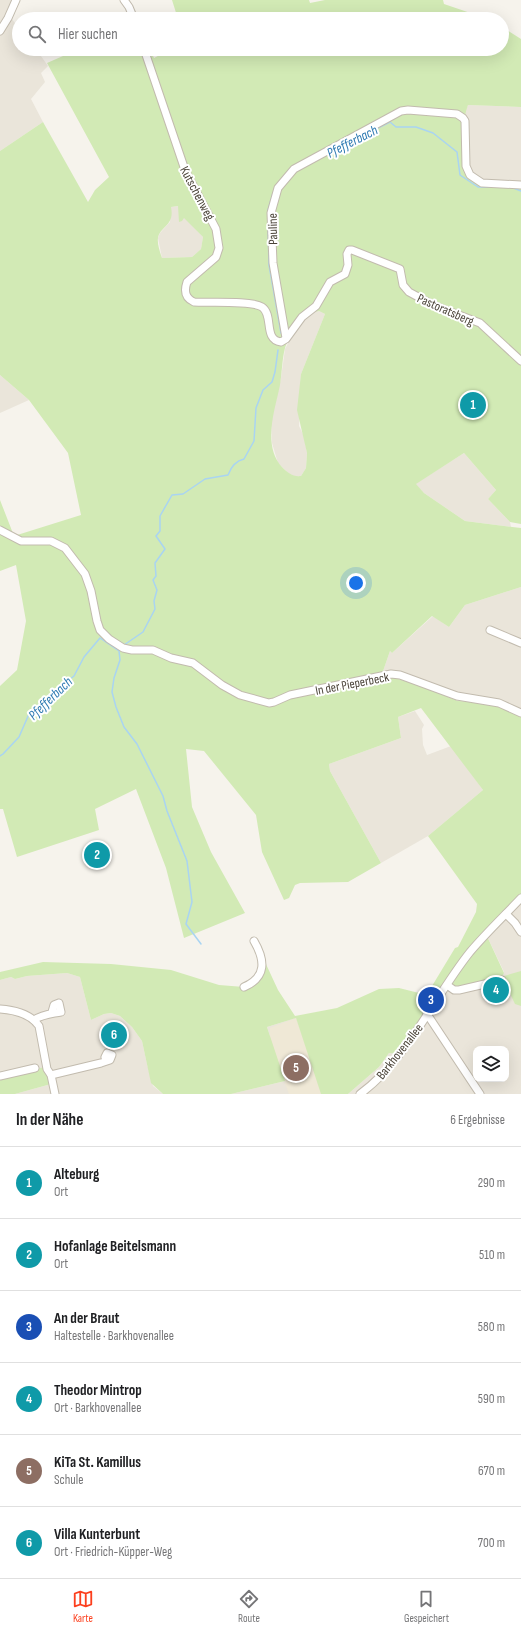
<!DOCTYPE html>
<html lang="de">
<meta charset="utf-8">
<style>
body{margin:0;font-family:"Sofia Sans Condensed",sans-serif;background:#f2f2f2;color:#202124}
.controls{position:absolute;right:12px;bottom:12px;display:grid;overflow:hidden;border-radius:8px;box-shadow:0 4px 16px #0002}
.controls button{width:36px;height:36px;display:grid;place-items:center;padding:0;border:0;border-bottom:1px solid #e0e0e0;background:#fff;color:#202124;font:20px sans-serif}
.you{position:absolute;left:356px;top:583px;width:14px;height:14px;margin:-10px;border:3px solid #fff;border-radius:50%;background:#1a73e8;box-shadow:0 0 0 6px #1a73e833}
.badge{display:grid;place-items:center;width:26px;height:26px;border-radius:50%;background:#fc3f1d;color:#fff;font-size:13px;font-weight:700}
.pin{position:absolute;translate:-50% -50%;border:2px solid #fff;box-shadow:0 1px 4px #0006}
.list{margin:0;padding:0;list-style:none}
h2{display:flex;justify-content:space-between;align-items:center;height:52px;margin:0;padding:0 16px;font-size:17px}
h2 small{font-size:13px;font-weight:400;color:#757577}
.list li{display:grid;grid-template-columns:26px 1fr auto;gap:12px;align-items:center;box-sizing:border-box;height:72px;padding:0 16px;border-top:1px solid #e0e0e0}
.list b{display:block;font-size:15px;white-space:nowrap}
.list p{margin:0;font-size:13px;white-space:nowrap;color:#757577}
.list em{font-size:13px;font-style:normal;color:#757577}
.icon{flex:none;width:22px;height:22px;fill:none;stroke:currentColor;stroke-width:2;stroke-linecap:round;stroke-linejoin:round}
.map{position:relative;flex:none;width:521px;height:1094px;overflow:hidden}
.search{position:absolute;background:#fff;box-shadow:0 4px 16px #0002;left:12px;right:12px;top:12px;height:44px;display:flex;align-items:center;gap:10px;box-sizing:border-box;padding:0 14px;border-radius:22px;color:#757577;font-size:15px}
.sheet{height:484px;background:#fff}
nav{display:flex;justify-content:space-around;align-items:center;box-sizing:border-box;height:56px;border-top:1px solid #e0e0e0;background:#fff;font-size:11px;color:#757577}
nav a{display:grid;justify-items:center;gap:2px}
nav .on{color:#fc3f1d}
.map>svg:first-child{display:block}
</style>
<div class="map">
<svg width="521" height="1094" viewBox="0 0 521 1094">
<rect width="100%" height="100%" fill="#f6f3ec"/>
<!-- residential -->
<g fill="#eae5da" fill-rule="evenodd">
<polygon points="0,0 15,0 11,18 19,28 19,49 36,49 48,66 41,73 45,82 31,99 43,122 0,151"/>
<polygon points="468,105 521,107 521,189 470,179 464,136 465,112"/>
<polygon points="178,206 184,217 203,237 201,249 192,257 162,258 158,238 160,233 170,222 171,207"/>
<polygon points="319,311 325,314 301,374 299,426 304,436 307,453 306,468 301,476 294,477 286,471 278,463 272,443 271,422 281,378 285,349 297,326 312,312"/>
<polygon points="0,375 29,400 0,413"/>
<polygon points="464,453 496,490 488,499 510,522 511,527 465,521 424,493 415,484"/>
<polygon points="521,587 521,713 482,700 422,683 382,674 390,651 392,653 433,616 449,627 465,605"/>
<polygon points="415,711 424,725 422,729 423,745 427,755 451,746 483,790 428,836 381,863 330,771 329,764 401,738 398,717"/>
<path d="M521 899V1094H348L379 1067 389 1053 398 1054 447 986 500 980 504 972 486 934ZM476 1049H506V1079H476Z"/>
<polygon points="67,973 80,977 91,1020 104,1014 111,1013 120,1016 132,1027 142,1041 147,1064 153,1086 163,1094 15,1094 51,1084 49,1077 0,1077 0,980 11,977 15,979 27,976"/>
<polygon points="296,1018 321,1094 231,1094 285,1081 267,1027"/>
</g>
<!-- education -->
<polygon fill="#efe8d6" points="296,1018 323,1094 289,1094 270,1043 270,1028"/>
<!-- green -->
<g fill="#d2eab5" fill-rule="evenodd">
<polygon points="172,0 309,0 310,3 325,0 443,0 444,4 488,19 178,19"/>
<path d="M502 27 521 39V107L468 105C459 128 467 155 470 179L521 189V524L510 522 488 499 496 490 464 453 416 484 424 493 465 521 521 528V587L465 605 449 627 432 616 392 653 390 651 382 674 421 686 458 701 492 703 521 716V897L486 934 504 973 500 980 463 989 448 985 398 1054 389 1053 379 1067 348 1094H321L296 1018 267 1027 285 1081 231 1094H163L151 1083 142 1041 132 1027 120 1016 111 1013 104 1014 91 1020 80 977 67 973 27 976 15 979 11 977 0 980V972L43 962 111 964 171 970 219 985 244 987 253 983 265 962 278 990 295 1016 337 1008 379 989 399 988 423 994 429 991 455 948 458 947 476 912 477 904 428 836 483 790 421 708 398 717 401 738 329 764 330 771 381 863 348 882 300 883 295 885 289 898 284 900 262 852 256 815 204 751 186 749 192 807 211 852 245 913 184 938 166 868 136 789 95 809 99 830 17 857 3 809H0V686L17 670 26 621 16 565 0 571V500L14 536 81 515 68 453 29 400 0 375V151L43 122 88 202 95 190 109 177 47 63 79 49H150L154 58 171 49H502ZM178 206 179 222 182 221 184 218 203 237 201 249 192 257 162 258C160 252 157 244 158 238 160 226 175 226 171 207ZM319 311 325 314 301 374 297 410 307 453 306 468 301 476C293 477 288 473 282 467 262 445 275 410 280 385 282 373 282 359 285 348 290 333 303 314 319 311Z"/>
<polygon points="521,971 521,1006 515,1004 504,981 504,976"/>
<polygon points="45,1067 51,1084 15,1094 0,1094 0,1077"/>
</g>
<g fill="none" stroke-linecap="round" stroke-linejoin="round">
<!-- stream -->
<g stroke="#a9d4f2" stroke-width="1.5">
<polyline points="360,137 390,122 396,127 416,127 433,133 457,152 460,175 478,187 495,187"/>
<polyline points="511,187 521,191"/>
<polyline points="268,210 273,193"/>
<polyline points="268,224 269,265 281,333"/>
<path d="M124 645 143 632 155 609 154 601 157 590 153 580 156 576 155 563 165 549 156 536 160 531V516L172 495 183 494 205 479 228 475C231 467 235 461 244 459L254 441 256 408 263 390 272 382 275 372 278 350"/>
<polyline points="0,756 3,754 19,737 29,714 48,696 74,676 84,657 100,638 119,651 120,660 114,678 112,692 116,707 124,727 137,744 163,796 167,811 187,861 192,902 186,924 201,944"/>
</g>
<defs>
<g id="minor">
<polyline points="124,0 129,7 134,19"/>
<polyline points="0,31 8,18 16,0"/>
<path d="M144 49 185 170 216 229 219 248 216 257 187 282C184 291 185 298 194 302 208 303 251 300 262 307 274 315 263 340 281 342L286 339 302 317 316 306 330 282 345 274 348 265 347 254 349 250H352L400 269 403 285 409 292 435 306 480 323 521 361"/>
<polyline points="286,338 273,263 271,213 278,188 294,169 401,111 408,110 457,114 463,118 465,121 466,166 470,175 482,183 521,185"/>
<polyline points="0,530 21,541 51,541 65,548 85,574 91,591 97,621 100,630 109,639 123,648 132,650 153,650 171,658 193,663 222,685 240,695 269,703 274,702 290,695 391,674 400,675 457,696 499,703 521,713"/>
<polyline points="490,630 521,643"/>
<polyline points="506,914 515,923 521,932"/>
<polyline points="447,985 454,990 459,990 502,980"/>
<path d="M244 987C267 977 265 960 254 941"/>
<path d="M0 1009C14 1010 30 1013 39 1026L47 1069 51 1075 55 1094"/>
<polyline points="427,1014 480,1094"/>
<path d="M34 1020C43 1014 51 1014 61 1012L59 1003 54 1005 52 1012"/>
<polyline points="51,1075 101,1063 110,1060 112,1055 107,1053 105,1057 109,1060"/>
<polyline points="0,1076 35,1068"/>
<path d="M360 1094C407 1060 434 997 470 952 486 933 504 916 521 898"/>
</g>
</defs>
<!-- minor casing -->
<use href="#minor" stroke="#c2bbae" stroke-width="9"/>
<!-- minor -->
<use href="#minor" stroke="#fff" stroke-width="7"/>
</g>
<g text-anchor="middle" stroke-width="4" stroke-linejoin="round" paint-order="stroke">
<!-- street labels -->
<g font-size="13" fill="#4b4439" stroke="#fff">
<text transform="translate(198 193) rotate(62)" y="5">Kutschenweg</text>
<text transform="translate(272 229) rotate(-91)" y="5">Pauline</text>
<text transform="translate(446 309) rotate(24)" y="5">Pastoratsberg</text>
<text transform="translate(352 683) rotate(-11)" y="5">In der Pieperbeck</text>
<text transform="translate(399 1051) rotate(-52)" y="5">Barkhovenallee</text>
</g>
<!-- water labels -->
<g font-size="14" font-style="italic" fill="#2e7ab2" stroke="#fff">
<text transform="translate(352 141) rotate(-27)" y="5">Pfefferbach</text>
<text transform="translate(50 698) rotate(-44)" y="5">Pfefferbach</text>
</g>
</g>
</svg>
<div class="controls">
<button><svg class="icon" aria-label="layers" viewBox="0 0 24 24"><path d="M12 4l9 5-9 5-9-5zM3 14l9 5 9-5"/></svg></button>
</div>
<div class="you"></div>
<div class="pin badge" style="left:473px;top:405px;background:#0f9aa8">1</div>
<div class="pin badge" style="left:97px;top:855px;background:#0f9aa8">2</div>
<div class="pin badge" style="left:431px;top:1000px;background:#1a4fb4">3</div>
<div class="pin badge" style="left:496px;top:990px;background:#0f9aa8">4</div>
<div class="pin badge" style="left:296px;top:1068px;background:#8d6e63">5</div>
<div class="pin badge" style="left:114px;top:1035px;background:#0f9aa8">6</div>
<div class="search"><svg class="icon" aria-label="search" viewBox="0 0 24 24"><circle cx="10" cy="10" r="6"/><path d="M15 15l6 6"/></svg>Hier suchen</div>
</div>
<section class="sheet">
<h2>In der Nähe<small>6 Ergebnisse</small></h2>
<ul class="list">
<li><span class="badge" style="background:#0f9aa8">1</span><div><b>Alteburg</b><p>Ort</p></div><em>290 m</em></li>
<li><span class="badge" style="background:#0f9aa8">2</span><div><b>Hofanlage Beitelsmann</b><p>Ort</p></div><em>510 m</em></li>
<li><span class="badge" style="background:#1a4fb4">3</span><div><b>An der Braut</b><p>Haltestelle · Barkhovenallee</p></div><em>580 m</em></li>
<li><span class="badge" style="background:#0f9aa8">4</span><div><b>Theodor Mintrop</b><p>Ort · Barkhovenallee</p></div><em>590 m</em></li>
<li><span class="badge" style="background:#8d6e63">5</span><div><b>KiTa St. Kamillus</b><p>Schule</p></div><em>670 m</em></li>
<li><span class="badge" style="background:#0f9aa8">6</span><div><b>Villa Kunterbunt</b><p>Ort · Friedrich-Küpper-Weg</p></div><em>700 m</em></li>
</ul>
</section>
<nav>
<a class="on"><svg class="icon" aria-label="map" viewBox="0 0 24 24"><path d="M3 6l6-2 6 2 6-2v14l-6 2-6-2-6 2zM9 4v14M15 6v14"/></svg>Karte</a>
<a><svg class="icon" aria-label="directions" viewBox="0 0 24 24"><path d="M12 3l9 9-9 9-9-9zM9 14v-3h6M13 9l2 2-2 2"/></svg>Route</a>
<a><svg class="icon" aria-label="saved" viewBox="0 0 24 24"><path d="M7 4h10v16l-5-4-5 4z"/></svg>Gespeichert</a>
</nav>
